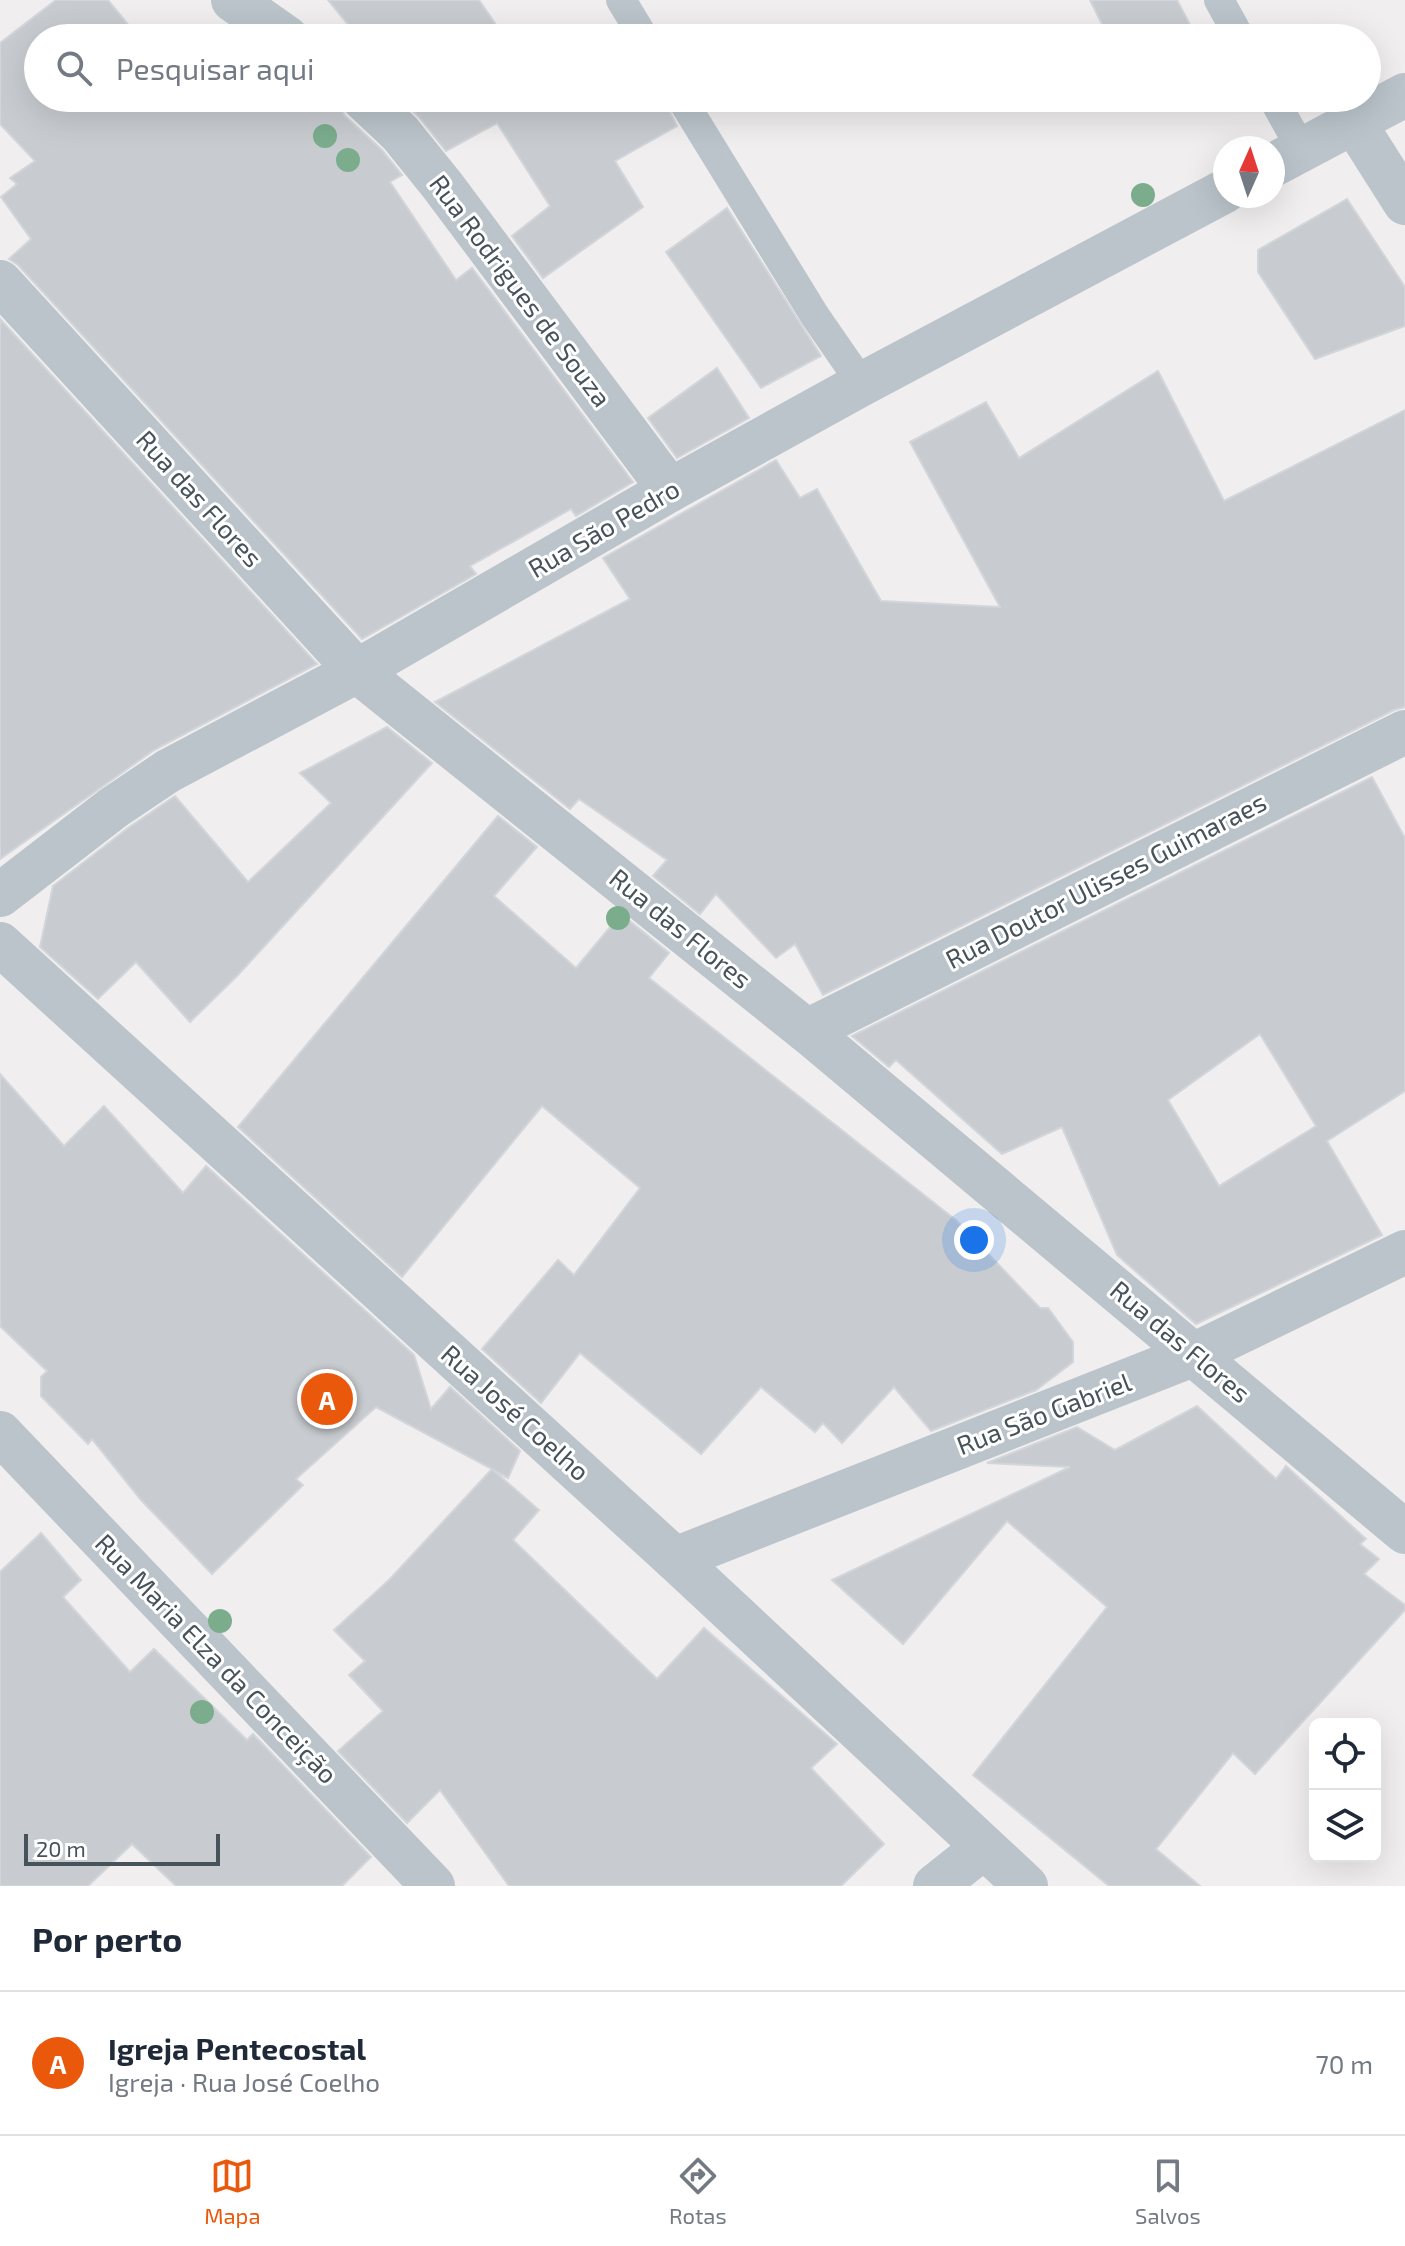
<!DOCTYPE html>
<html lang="pt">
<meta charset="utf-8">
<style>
body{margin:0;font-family:"Exo 2",sans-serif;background:#f6f6f7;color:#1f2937}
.controls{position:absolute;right:24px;bottom:24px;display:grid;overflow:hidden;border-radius:12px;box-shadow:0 8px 32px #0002}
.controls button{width:72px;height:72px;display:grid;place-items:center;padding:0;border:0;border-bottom:2px solid #e0e1e3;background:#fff;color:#1f2937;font:40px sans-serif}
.compass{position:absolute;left:1213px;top:136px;width:72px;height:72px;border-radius:50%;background:#fff;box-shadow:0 8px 32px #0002;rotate:3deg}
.scale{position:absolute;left:24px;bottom:20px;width:196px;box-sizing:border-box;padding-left:8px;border:4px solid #47535a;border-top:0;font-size:22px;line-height:28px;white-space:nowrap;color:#47535a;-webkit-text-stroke:6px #fff;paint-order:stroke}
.you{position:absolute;left:974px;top:1240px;width:28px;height:28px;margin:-20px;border:6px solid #fff;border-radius:50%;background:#1a73e8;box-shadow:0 0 0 12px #1a73e833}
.badge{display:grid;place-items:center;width:52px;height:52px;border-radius:50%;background:#ea580c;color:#fff;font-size:26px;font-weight:700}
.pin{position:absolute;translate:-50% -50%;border:4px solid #fff;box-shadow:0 2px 8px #0006}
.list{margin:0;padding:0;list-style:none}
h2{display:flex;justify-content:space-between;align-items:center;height:104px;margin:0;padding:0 32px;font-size:34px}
h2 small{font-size:26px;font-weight:400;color:#747a83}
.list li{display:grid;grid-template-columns:52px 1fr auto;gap:24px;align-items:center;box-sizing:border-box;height:144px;padding:0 32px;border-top:2px solid #e0e1e3}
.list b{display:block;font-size:30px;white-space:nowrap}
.list p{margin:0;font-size:26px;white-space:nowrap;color:#747a83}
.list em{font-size:26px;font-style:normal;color:#747a83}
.icon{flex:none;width:44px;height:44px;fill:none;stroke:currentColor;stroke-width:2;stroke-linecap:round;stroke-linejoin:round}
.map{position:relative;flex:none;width:1405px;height:1886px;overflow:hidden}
.search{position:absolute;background:#fff;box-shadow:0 8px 32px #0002;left:24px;right:24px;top:24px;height:88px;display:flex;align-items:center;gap:20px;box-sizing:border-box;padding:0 28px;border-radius:44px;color:#747a83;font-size:30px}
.sheet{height:248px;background:#fff}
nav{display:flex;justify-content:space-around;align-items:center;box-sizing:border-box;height:112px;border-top:2px solid #e0e1e3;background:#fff;font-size:22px;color:#747a83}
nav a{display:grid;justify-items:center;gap:4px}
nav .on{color:#ea580c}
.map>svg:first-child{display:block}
</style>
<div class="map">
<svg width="1405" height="1886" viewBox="0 0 1405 1886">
<rect width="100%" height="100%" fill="#f0eeee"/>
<!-- building -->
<g fill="#c8ccd0" stroke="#d2d5d9" stroke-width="2" fill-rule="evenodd">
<polygon points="56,0 108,0 139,38 38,38 38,98 205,98 209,106 227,98 339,98 339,106 345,116 382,150 402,175 390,182 456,280 472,268 633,482 576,516 571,509 470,566 476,574 362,639 18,265 9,259 31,239 1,197 17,184 10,178 35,161 0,124 0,43"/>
<polygon points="328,0 479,0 505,38 359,38"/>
<polygon points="1090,0 1177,0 1197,38 1109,38"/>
<polygon points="399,98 663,98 677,126 615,161 643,207 543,278 512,236 550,206 497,123 446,151 419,117"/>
<polygon points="702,98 727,98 709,108"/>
<polygon points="1347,199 1405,287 1405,326 1315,359 1258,272 1258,250"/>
<polygon points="727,208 821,356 761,388 666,252"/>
<polygon points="0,319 317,664 154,750 0,859"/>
<polygon points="717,368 749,418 677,458 648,418"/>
<polygon points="1158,371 1224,501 1405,410 1405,707 1394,710 823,995 795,944 776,958 716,894 700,914 653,876 667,860 579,799 570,809 435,702 630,599 603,558 776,460 800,498 817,489 881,601 1000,607 910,442 986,402 1019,458"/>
<polygon points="387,727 432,763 237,976 190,1022 136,962 98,999 40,947 53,886 128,828 175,796 248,882 331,803 300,773"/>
<path d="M1372 777 1405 838V1091L1327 1141 1382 1235 1196 1324 1117 1255 1062 1127 1002 1154 896 1060 889 1067 852 1036ZM1260 1034 1316 1126 1219 1186 1168 1100Z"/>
<polygon points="498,816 537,847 494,896 576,968 621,914 669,953 649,978 957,1221 1040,1308 1048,1308 1073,1342 1073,1362 1036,1390 931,1431 894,1387 842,1443 823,1423 815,1432 761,1387 701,1454 580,1353 541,1403 482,1349 558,1260 574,1275 640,1188 542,1106 402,1277 238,1127"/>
<polygon points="0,1074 64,1146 104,1106 183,1193 206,1166 414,1355 431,1409 450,1387 520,1451 508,1478 493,1470 539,1510 513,1540 657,1679 704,1628 837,1744 811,1768 884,1844 841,1886 509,1886 440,1790 407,1823 338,1751 383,1711 349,1675 365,1661 334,1630 389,1580 492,1469 376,1407 296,1479 303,1485 212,1574 141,1500 92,1439 88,1444 41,1396 41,1377 47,1371 0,1326"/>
<polygon points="1197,1406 1276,1479 1286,1466 1366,1539 1360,1544 1379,1559 1364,1574 1405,1605 1405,1610 1255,1774 1233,1753 1156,1849 1200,1886 1109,1886 973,1775 1107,1607 1007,1521 903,1644 832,1580 1070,1467 987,1463 1077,1427 1115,1450"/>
<polygon points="41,1533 81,1580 63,1597 130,1672 154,1649 247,1740 253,1734 371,1857 342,1886 176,1886 132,1844 88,1886 0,1886 0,1572"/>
</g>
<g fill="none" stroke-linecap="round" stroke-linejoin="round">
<!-- lane -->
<g stroke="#bac4ca" stroke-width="30">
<polyline points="621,0 644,38"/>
<polyline points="1219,0 1240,38"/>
<polyline points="681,98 815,316 862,384"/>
<polyline points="1273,98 1302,150"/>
</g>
<!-- street -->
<g stroke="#bac4ca" stroke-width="44">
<polyline points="233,0 287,38"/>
<polyline points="363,98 400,133 442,185 670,490"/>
<polyline points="1353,121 1405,203"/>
<polyline points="1273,165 1405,95"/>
<polyline points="0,282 357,671 807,1031 1405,1532"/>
<polyline points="0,895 113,808 168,771 357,671 670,490 862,384 1225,191"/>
<polyline points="0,944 675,1559 1026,1886"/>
<polyline points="807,1031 1405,732"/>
<polyline points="0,1433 433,1886"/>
<polyline points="675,1559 1195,1354 1405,1252"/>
<polyline points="935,1886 983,1848"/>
</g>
</g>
<!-- trees -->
<g fill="#7bad8d">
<circle cx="325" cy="136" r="12"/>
<circle cx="348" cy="160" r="12"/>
<circle cx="1143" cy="195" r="12"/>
<circle cx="618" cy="918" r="12"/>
<circle cx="220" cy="1621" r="12"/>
<circle cx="202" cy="1712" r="12"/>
</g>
<g text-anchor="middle" stroke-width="6" stroke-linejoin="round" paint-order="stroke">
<!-- street labels -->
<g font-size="26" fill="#47535a" stroke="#fff">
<text transform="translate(520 291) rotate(53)" y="9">Rua Rodrigues de Souza</text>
<text transform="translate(199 499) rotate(48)" y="9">Rua das Flores</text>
<text transform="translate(604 529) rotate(-30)" y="9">Rua São Pedro</text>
<text transform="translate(1106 881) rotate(-27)" y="9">Rua Doutor Ulisses Guimaraes</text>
<text transform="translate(680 929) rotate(39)" y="9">Rua das Flores</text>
<text transform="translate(1180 1342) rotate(40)" y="9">Rua das Flores</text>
<text transform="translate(515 1413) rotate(42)" y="9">Rua José Coelho</text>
<text transform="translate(1044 1414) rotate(-21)" y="9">Rua São Gabriel</text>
<text transform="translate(216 1659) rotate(46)" y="9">Rua Maria Elza da Conceição</text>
</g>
</g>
</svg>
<div class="controls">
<button><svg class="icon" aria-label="locate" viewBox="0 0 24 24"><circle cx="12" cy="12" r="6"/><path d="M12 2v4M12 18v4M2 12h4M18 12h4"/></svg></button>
<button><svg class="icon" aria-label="layers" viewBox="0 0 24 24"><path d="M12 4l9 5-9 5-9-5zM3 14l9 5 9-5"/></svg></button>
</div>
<svg class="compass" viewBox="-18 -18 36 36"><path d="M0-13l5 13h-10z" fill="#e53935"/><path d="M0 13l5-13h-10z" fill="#747a83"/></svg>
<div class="scale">20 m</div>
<div class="you"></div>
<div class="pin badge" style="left:327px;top:1399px">A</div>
<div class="search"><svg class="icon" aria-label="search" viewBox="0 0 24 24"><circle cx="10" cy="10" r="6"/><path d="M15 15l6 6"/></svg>Pesquisar aqui</div>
</div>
<section class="sheet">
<h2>Por perto<small></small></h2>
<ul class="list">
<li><span class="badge">A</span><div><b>Igreja Pentecostal</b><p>Igreja · Rua José Coelho</p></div><em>70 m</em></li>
</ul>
</section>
<nav>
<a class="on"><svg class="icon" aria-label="map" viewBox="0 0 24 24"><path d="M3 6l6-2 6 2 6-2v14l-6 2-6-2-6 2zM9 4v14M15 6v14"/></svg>Mapa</a>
<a><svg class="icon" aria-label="directions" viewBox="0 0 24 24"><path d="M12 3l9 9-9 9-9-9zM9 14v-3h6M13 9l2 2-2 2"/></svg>Rotas</a>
<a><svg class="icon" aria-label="saved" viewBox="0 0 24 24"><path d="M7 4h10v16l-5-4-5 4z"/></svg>Salvos</a>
</nav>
